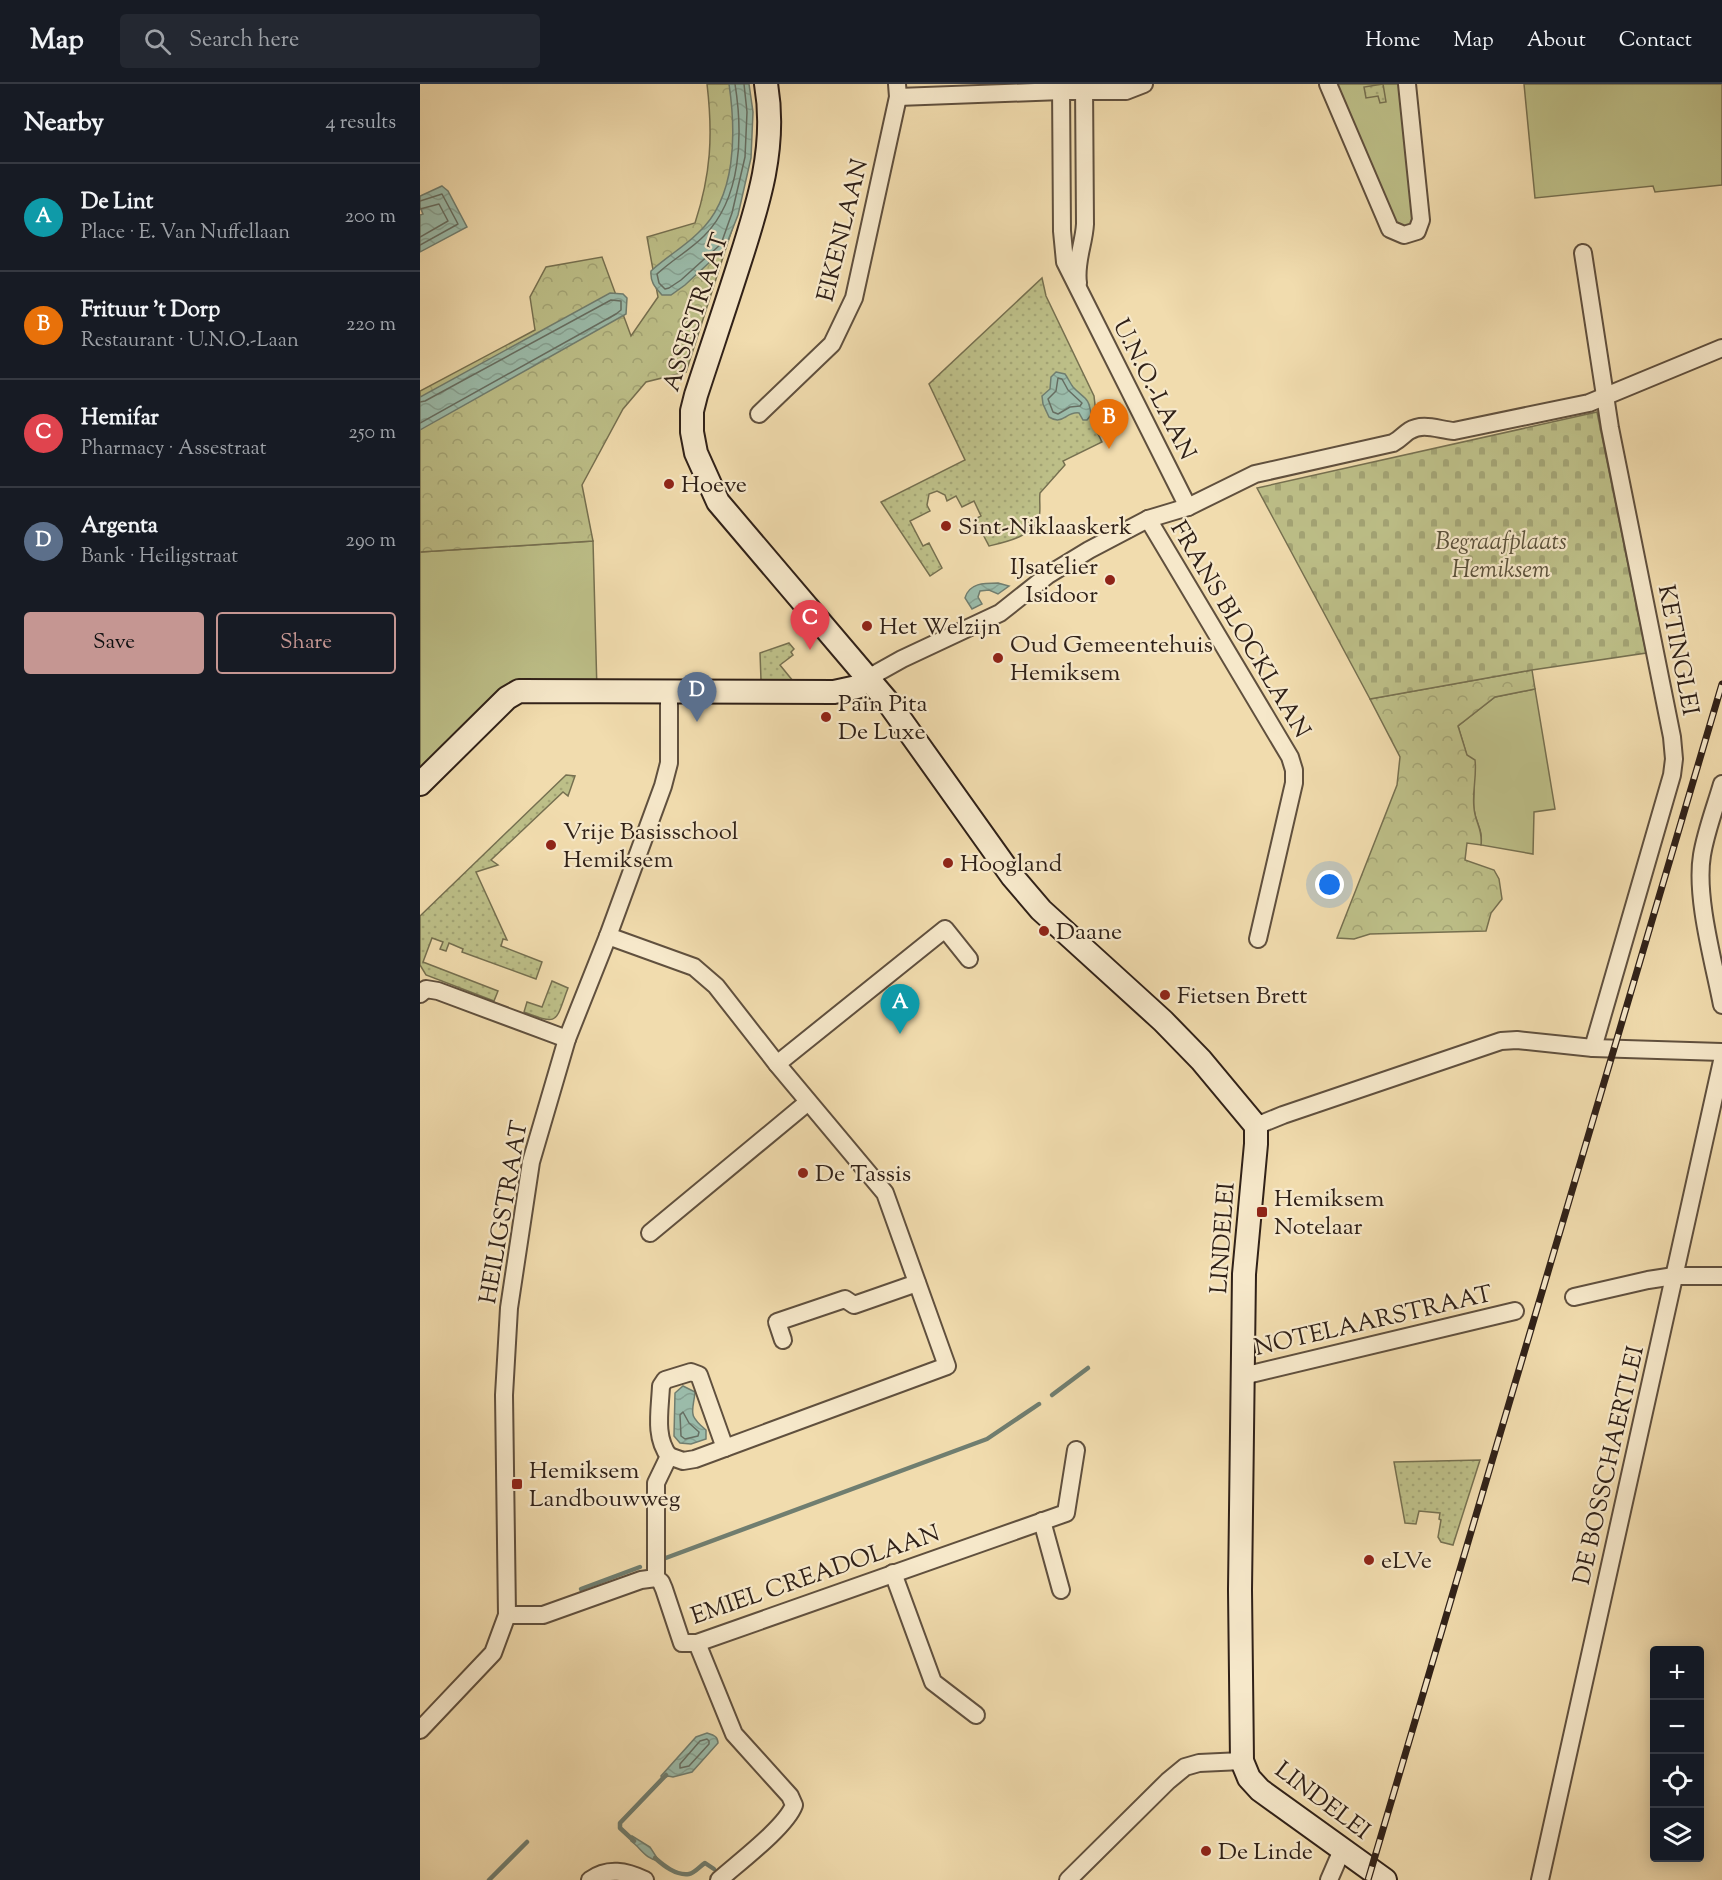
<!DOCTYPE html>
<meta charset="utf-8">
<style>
body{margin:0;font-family:"Sorts Mill Goudy",serif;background:#242831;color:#f1f3f6}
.controls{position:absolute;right:18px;bottom:18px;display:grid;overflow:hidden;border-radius:6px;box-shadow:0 3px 15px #0003}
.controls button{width:54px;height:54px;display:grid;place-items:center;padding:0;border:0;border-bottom:2px solid #363941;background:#171b24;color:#f1f3f6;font:30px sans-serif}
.you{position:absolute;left:910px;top:801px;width:21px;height:21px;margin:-15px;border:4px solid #fff;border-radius:50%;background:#1a73e8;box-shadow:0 0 0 9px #1a73e833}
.badge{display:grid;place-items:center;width:39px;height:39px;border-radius:50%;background:#c59692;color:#fff;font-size:20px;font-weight:700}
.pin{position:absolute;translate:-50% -50px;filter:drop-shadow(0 2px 3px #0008)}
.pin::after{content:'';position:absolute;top:32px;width:21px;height:18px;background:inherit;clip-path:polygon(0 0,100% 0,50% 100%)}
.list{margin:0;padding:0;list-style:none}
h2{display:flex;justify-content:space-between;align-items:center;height:78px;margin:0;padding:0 24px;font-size:26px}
h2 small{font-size:20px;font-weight:400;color:#9ea1a6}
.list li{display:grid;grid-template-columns:39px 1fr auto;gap:18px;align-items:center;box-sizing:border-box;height:108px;padding:0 24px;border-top:2px solid #363941}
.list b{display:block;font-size:22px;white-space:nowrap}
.list p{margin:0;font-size:20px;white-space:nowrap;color:#9ea1a6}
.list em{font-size:20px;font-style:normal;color:#9ea1a6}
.actions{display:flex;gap:12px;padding:18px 24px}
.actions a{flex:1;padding:14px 0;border:2px solid #c59692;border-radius:6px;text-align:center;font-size:21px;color:#c59692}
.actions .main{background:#c59692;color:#111}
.icon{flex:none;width:33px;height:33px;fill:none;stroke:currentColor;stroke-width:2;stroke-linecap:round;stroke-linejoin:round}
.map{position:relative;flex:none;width:1302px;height:1796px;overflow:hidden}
header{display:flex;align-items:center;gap:36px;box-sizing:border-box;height:84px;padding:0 30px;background:#171b24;border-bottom:2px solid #363941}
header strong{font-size:28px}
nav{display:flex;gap:33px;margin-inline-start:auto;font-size:21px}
.search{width:420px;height:54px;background:#242831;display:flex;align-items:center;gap:15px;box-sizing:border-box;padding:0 21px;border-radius:6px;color:#9ea1a6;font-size:22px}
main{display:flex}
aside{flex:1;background:#171b24}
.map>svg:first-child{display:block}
</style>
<header>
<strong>Map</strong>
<div class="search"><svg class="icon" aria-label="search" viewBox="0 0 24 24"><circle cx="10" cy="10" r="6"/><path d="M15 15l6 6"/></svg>Search here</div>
<nav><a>Home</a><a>Map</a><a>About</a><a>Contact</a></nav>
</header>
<main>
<aside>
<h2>Nearby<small>4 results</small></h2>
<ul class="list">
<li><span class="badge" style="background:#0f9aa8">A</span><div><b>De Lint</b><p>Place · E. Van Nuffellaan</p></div><em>200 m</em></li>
<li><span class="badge" style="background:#e8710a">B</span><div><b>Frituur 't Dorp</b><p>Restaurant · U.N.O.-Laan</p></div><em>220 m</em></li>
<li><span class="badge" style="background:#e0444e">C</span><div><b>Hemifar</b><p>Pharmacy · Assestraat</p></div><em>250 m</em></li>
<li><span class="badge" style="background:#5c6f8a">D</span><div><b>Argenta</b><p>Bank · Heiligstraat</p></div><em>290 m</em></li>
</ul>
<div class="actions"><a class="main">Save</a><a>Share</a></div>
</aside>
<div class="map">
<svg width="1302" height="1796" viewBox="0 0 1302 1796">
<defs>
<pattern id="forest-crowns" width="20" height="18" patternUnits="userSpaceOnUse" patternTransform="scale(1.5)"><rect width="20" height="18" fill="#bdbf88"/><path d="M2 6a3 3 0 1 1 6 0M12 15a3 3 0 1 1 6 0" fill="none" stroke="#a3a475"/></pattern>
<pattern id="cemetery-stones" width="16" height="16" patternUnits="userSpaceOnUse" patternTransform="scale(1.5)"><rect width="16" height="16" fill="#bdbf88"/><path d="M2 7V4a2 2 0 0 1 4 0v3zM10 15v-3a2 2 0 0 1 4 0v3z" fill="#a3a475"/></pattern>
<pattern id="park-dots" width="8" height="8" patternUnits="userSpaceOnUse" patternTransform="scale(1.5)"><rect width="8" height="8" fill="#bdbf88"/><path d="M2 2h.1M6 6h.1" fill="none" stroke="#a3a475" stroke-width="1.8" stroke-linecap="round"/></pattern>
<pattern id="water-waves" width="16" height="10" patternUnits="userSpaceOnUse" patternTransform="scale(1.5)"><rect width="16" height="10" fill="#9bbcab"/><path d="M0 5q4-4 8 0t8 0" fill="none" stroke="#86a192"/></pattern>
</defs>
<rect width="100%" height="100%" fill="#f1dcae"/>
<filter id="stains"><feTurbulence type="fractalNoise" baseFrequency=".00333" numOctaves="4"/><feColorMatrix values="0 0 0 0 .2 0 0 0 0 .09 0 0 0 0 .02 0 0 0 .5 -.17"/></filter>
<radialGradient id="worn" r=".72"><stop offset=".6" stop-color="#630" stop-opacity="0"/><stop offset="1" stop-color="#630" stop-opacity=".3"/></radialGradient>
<!-- grass -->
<g fill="#bdbf88" stroke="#767050" stroke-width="1.5">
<polygon points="908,0 987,0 1001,136 977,149"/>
<polygon points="1104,0 1302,0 1302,101 1235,108 1233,102 1115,114"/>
<polygon points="173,457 177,607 107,606 0,700 0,468"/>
<path d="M1115 605 1135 725 1114 728 1113 770 1061 761C1063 745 1056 740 1054 725 1053 719 1054 713 1054 706 1052 685 1044 663 1038 642L1075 613Z"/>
</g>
<!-- forest -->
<g fill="url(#forest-crowns)" stroke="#767050" stroke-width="1.5">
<path d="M287 0H325L316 133 266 288 226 298 203 325 162 401 173 457 0 468V307L115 246 110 213 126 183 182 173 211 252 238 213 227 153 275 139C291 90 293 51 287 0Z"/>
<path d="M1112 586 1115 605 1075 613 1038 642 1047 671 1055 676C1057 692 1052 708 1054 724 1055 739 1063 745 1061 761L1047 759 1045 776 1074 786 1079 795 1082 815 1071 829 1066 847 950 850 934 855 917 854 977 701 980 673 950 615Z"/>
</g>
<!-- cemetery -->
<polygon fill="url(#cemetery-stones)" stroke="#767050" stroke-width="1.5" points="1177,328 1226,569 1112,586 950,615 837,404"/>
<!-- park -->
<g fill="url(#park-dots)" stroke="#767050" stroke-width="1.5">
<polygon points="963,0 966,18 960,19 958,12 946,14 944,3"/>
<path d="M622 194 626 212 674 312 677 338 673 340 682 358 643 377 645 381 620 409C619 416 621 427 619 433 614 452 586 458 569 462L555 435 561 432 554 417 542 423 536 412 527 417 525 411 517 407 509 410 507 421 510 427 490 437 503 462 509 459 522 484 510 492 461 418 545 376 509 300Z"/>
<polygon points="369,559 374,565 371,568 373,571 360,581 373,597 341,596 340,569"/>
<polygon points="146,691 155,692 148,712 143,708 71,776 78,781 56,788 87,856 83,855 81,862 122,878 116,895 42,868 43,865 29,859 26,867 20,865 23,858 12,854 3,878 78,907 74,917 6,891 0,881 0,832"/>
<path d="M132 897 148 904C135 938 140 942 104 928L107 918 122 923Z"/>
<polygon points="1060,1376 1033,1461 1021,1458 1018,1453 1021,1436 1019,1435 1020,1429 999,1427 996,1440 985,1439 974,1378"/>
</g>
<!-- water -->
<g fill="url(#water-waves)" stroke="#707e70" stroke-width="1.5">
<path d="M309 0H329L333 28 331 74 318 131 305 164 265 201 251 211H242C235 203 230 198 231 187 246 173 264 163 278 149 317 114 316 48 309 0Z"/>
<polygon points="22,102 28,107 47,143 0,168 0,131 3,130 0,123 0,112"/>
<polygon points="190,209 203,210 207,214 206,230 0,346 0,313"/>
<path d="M636 288 645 290C648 294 650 299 653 303 664 315 669 312 671 331L667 336H663L659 329C646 327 643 342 629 333L623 320 622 312 630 305 631 293Z"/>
<path d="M578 499 589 502 578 510 569 506 560 507 558 513 562 520 552 525 545 514C549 499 564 499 578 499Z"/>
<path d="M263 1302 275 1308C273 1329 267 1330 286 1346V1355L271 1360 260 1359 254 1352 255 1309Z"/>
<path d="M287 1649C293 1651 298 1652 298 1659L272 1688 253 1693 248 1692 242 1695 241 1692 276 1653Z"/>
<path d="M212 1752 230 1763 239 1777C225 1775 221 1764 211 1757Z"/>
</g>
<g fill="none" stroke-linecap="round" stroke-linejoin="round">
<!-- shore -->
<g stroke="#666e62" stroke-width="1.5">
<path d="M315 0C323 50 322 114 284 152 270 166 252 176 237 190L239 199 245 205 249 204 261 196 301 160 312 129 325 73 327 28 324 0"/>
<polyline points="0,117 22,110 38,140 0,161"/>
<polyline points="0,125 19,120 28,137 0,153"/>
<polygon points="638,294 642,295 648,306 662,319 660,322 650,323 638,330 633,328 628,315 636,307"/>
<polyline points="0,318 5,317 191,216 201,217 201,226 196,230 0,339"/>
<polygon points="263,1328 269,1339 279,1348 278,1352 265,1355 261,1352 260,1331"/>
<polygon points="287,1655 289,1657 289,1660 269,1682 260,1684 260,1680 280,1657"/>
</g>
<!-- stream -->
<g stroke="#707e70" stroke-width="4.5">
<polyline points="632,1311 668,1284"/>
<polyline points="243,1475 567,1355 619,1320"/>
<polyline points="161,1505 220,1483"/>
<polyline points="214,1757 200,1744 200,1739 246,1691"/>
<path d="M235 1774C243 1781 256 1792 269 1790 275 1789 280 1782 285 1779L294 1785"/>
<polyline points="69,1796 107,1758"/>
</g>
<defs>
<g id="street">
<polyline points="641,0 642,147 645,178 768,423"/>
<polyline points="908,0 970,145 984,151 997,147 1001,136 987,0"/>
<polyline points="478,13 642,7 706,7 724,0"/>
<polyline points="1163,169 1190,344 1252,653 1254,675 1252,691 1173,964"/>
<path d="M658 199C655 178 664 160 665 140L664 0"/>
<polyline points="339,330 412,260 434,214 478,13 477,0"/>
<polyline points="728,435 870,673 874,686 874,699 838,855"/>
<path d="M448 594 482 575 580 529 628 491 669 466 728 435 768 423 835 390 973 359C981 355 984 350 989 347 1003 338 1019 346 1034 347L1169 319 1302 264"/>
<path d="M1302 700C1295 724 1286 747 1282 771 1275 813 1294 879 1302 921"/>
<polyline points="188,852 274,883 296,902 357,980 465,1109 527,1282 275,1375 263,1377 249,1372 236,1399 236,1494"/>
<polyline points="0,910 6,905 18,907 147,955"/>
<polyline points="357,980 525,845 549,875"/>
<polyline points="836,1042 863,1031 1081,957 1097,956 1173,964 1302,968"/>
<polyline points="230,1149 388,1018"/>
<polyline points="1154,1213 1228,1196 1254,1192 1302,1192"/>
<polyline points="363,1256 357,1238 425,1215 434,1221 497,1199"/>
<polyline points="823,1292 1095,1227"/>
<path d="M249 1372C234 1353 240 1326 241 1302L245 1296 271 1288 279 1291 305 1364"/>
<polyline points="622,1437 641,1506"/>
<polyline points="473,1489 513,1598 556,1631"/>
<polyline points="87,1531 123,1531 221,1496 236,1494 241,1498 244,1505 262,1559 277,1559 646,1429 656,1366"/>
<path d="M277 1559 314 1650 370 1712 374 1721C366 1743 318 1779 299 1796"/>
<polyline points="0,1646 73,1569 87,1531 84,1311 89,1224 111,1078 147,955 188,852 243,702 249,679 249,608"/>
<path d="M170 1796C188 1783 206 1787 225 1796"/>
<polyline points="648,1796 748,1697 765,1683 779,1679 822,1677"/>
<polyline points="909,1796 922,1766"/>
<polyline points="1120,1796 1302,977"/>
</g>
<g id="secondary">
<path d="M346 0C357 63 338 121 319 180 305 224 290 268 276 311L272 327V348L276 369 298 418 468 618 592 792 621 826 743 937 781 976 836 1042V1060L824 1190 820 1506 822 1677 829 1694 840 1706 965 1796"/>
<polyline points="0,700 87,614 99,607 414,608 437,603 448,594"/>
</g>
</defs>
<!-- street casing -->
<use href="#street" stroke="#60503e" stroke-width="20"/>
<!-- secondary casing -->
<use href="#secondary" stroke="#302118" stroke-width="26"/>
<!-- street -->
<use href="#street" stroke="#f6e8ca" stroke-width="16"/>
<!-- secondary -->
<use href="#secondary" stroke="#f6e8ca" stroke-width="22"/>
<defs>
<polyline id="rail" points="948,1796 1302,600"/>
</defs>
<!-- rail casing -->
<use href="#rail" stroke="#302118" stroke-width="7"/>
<!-- rail -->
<use href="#rail" stroke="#f6e8ca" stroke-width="4.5" stroke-dasharray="14" stroke-linecap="butt"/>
</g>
<!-- markers -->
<g fill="#8f2418" stroke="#f6e8ca" stroke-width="2">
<circle cx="249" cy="400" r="6"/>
<circle cx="526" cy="442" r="6"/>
<circle cx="690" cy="496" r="6"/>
<circle cx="447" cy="542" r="6"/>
<circle cx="578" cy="574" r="6"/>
<circle cx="406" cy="633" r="6"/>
<circle cx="131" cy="761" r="6"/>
<circle cx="528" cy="779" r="6"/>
<circle cx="624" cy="847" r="6"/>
<circle cx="745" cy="911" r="6"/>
<circle cx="383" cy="1089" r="6"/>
<rect x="836" y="1122" width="12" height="12" rx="3"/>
<rect x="91" y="1394" width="12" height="12" rx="3"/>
<circle cx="949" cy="1476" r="6"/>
<circle cx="786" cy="1767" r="6"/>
</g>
<g text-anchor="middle" stroke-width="4.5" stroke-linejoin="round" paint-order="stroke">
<!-- street labels -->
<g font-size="24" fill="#302118" stroke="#f6e8ca">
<text transform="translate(422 146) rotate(-76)" y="8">EIKENLAAN</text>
<text transform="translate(275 228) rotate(-72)" y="8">ASSESTRAAT</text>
<text transform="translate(735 305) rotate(63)" y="8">U.N.O.-LAAN</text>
<text transform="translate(821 545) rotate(59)" y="8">FRANS BLOCKLAAN</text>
<text transform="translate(1259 566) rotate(79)" y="8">KETINGLEI</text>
<text transform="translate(83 1128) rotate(-80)" y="8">HEILIGSTRAAT</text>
<text transform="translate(802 1154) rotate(-86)" y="8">LINDELEI</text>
<text transform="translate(953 1236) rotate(-13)" y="8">NOTELAARSTRAAT</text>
<text transform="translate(1188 1381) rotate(-77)" y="8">DE BOSSCHAERTLEI</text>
<text transform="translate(395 1490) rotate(-19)" y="8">EMIEL CREADOLAAN</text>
<text transform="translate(903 1716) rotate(37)" y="8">LINDELEI</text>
</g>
<!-- poi labels -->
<g font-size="24" fill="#302118" stroke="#f6e8ca" text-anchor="start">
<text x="261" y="408">Hoeve</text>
<text x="538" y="450">Sint-Niklaaskerk</text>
<text x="678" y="490" text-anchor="end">IJsatelier<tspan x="678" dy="28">Isidoor</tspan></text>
<text x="459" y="550">Het Welzijn</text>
<text x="590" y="568">Oud Gemeentehuis<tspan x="590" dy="28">Hemiksem</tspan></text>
<text x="418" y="627">Pain Pita<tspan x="418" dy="28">De Luxe</tspan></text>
<text x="143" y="755">Vrije Basisschool<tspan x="143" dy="28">Hemiksem</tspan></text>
<text x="540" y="787">Hoogland</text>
<text x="636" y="855">Daane</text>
<text x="757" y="919">Fietsen Brett</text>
<text x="395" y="1097">De Tassis</text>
<text x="854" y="1122">Hemiksem<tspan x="854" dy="28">Notelaar</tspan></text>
<text x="109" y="1394">Hemiksem<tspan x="109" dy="28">Landbouwweg</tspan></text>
<text x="961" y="1484">eLVe</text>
<text x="798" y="1775">De Linde</text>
</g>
<!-- park labels -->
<g font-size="24" font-style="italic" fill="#5a503a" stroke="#f6e8ca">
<text x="1081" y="465">Begraafplaats<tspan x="1081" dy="28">Hemiksem</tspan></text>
</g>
</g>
<rect width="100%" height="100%" filter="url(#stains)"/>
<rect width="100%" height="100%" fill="url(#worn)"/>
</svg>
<div class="controls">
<button>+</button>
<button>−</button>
<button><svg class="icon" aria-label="locate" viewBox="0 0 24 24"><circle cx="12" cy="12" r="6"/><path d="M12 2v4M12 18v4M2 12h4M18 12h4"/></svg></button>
<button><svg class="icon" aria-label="layers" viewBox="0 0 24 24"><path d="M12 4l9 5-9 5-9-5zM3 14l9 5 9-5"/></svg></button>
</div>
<div class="you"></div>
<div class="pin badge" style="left:480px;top:950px;background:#0f9aa8">A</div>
<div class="pin badge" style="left:689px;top:365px;background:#e8710a">B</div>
<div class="pin badge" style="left:390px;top:566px;background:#e0444e">C</div>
<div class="pin badge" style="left:277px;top:638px;background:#5c6f8a">D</div>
</div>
</main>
